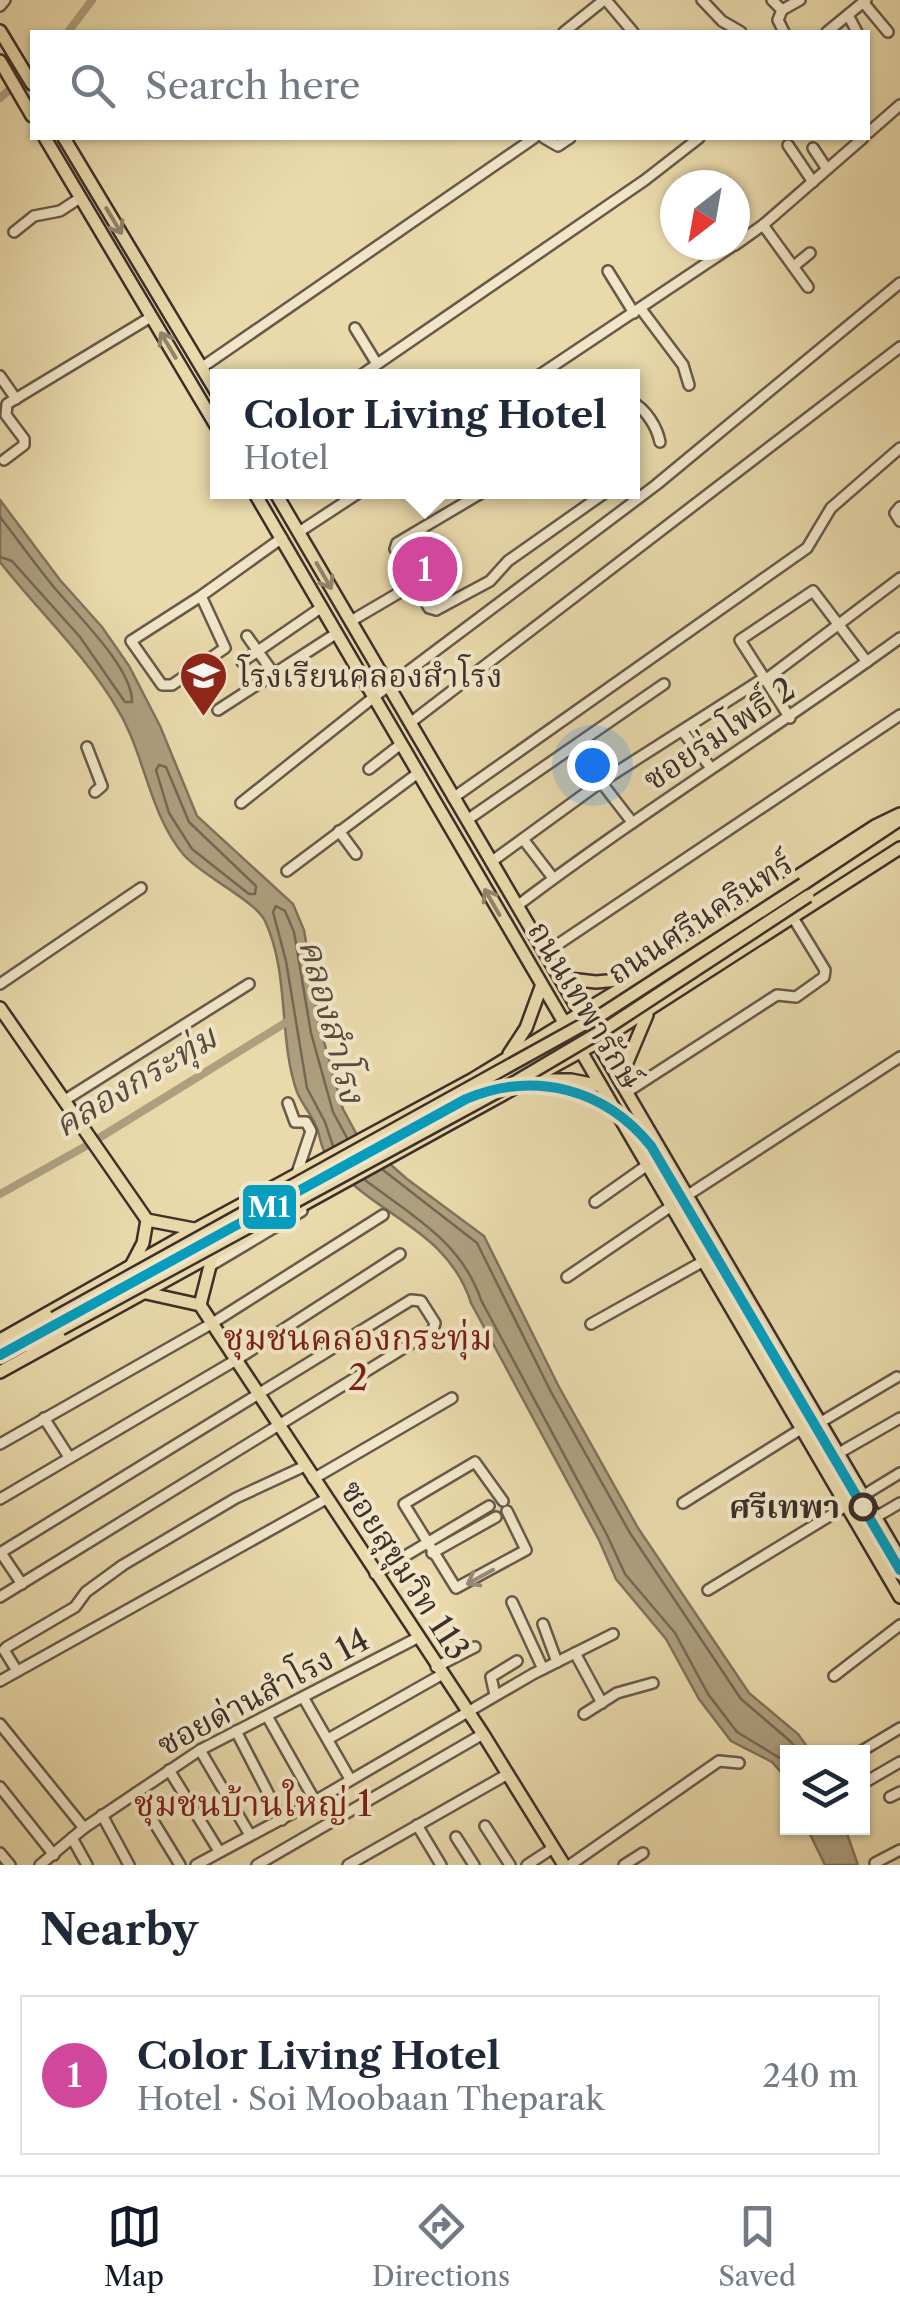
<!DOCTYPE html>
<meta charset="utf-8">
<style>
body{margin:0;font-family:"Libre Caslon Text","Noto Serif Thai",serif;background:#f6f6f7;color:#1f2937}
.controls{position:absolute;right:30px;bottom:30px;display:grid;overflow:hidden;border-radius:0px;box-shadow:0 2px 8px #0004}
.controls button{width:90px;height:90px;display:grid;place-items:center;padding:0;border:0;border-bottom:2px solid #e0e1e3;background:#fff;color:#1f2937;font:50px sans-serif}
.compass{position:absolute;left:660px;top:170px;width:90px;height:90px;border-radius:50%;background:#fff;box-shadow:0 2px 8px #0004;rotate:211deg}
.you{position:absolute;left:592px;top:765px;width:35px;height:35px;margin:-25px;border:8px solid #fff;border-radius:50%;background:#1a73e8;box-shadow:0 0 0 15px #1a73e833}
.badge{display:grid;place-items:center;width:65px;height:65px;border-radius:50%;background:#111827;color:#fff;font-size:32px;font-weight:700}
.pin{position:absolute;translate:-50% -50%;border:5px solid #fff;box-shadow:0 2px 10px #0006}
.popup{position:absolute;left:210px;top:369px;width:430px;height:130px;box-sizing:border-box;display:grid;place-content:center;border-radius:0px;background:#fff;filter:drop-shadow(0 2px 8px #0005);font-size:32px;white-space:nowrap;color:#747a83}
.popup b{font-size:38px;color:#1f2937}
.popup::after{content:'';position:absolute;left:50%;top:100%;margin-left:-20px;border:20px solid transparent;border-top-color:#fff}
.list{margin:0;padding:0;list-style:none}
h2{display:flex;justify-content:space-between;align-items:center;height:130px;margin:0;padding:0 40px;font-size:42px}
h2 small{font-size:32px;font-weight:400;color:#747a83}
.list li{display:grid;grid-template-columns:65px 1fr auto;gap:30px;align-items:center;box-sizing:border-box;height:160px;margin:0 20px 20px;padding:0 20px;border:2px solid #e0e1e3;border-radius:0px}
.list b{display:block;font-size:38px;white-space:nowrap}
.list p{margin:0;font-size:32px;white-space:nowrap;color:#747a83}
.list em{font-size:32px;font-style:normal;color:#747a83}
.icon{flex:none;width:55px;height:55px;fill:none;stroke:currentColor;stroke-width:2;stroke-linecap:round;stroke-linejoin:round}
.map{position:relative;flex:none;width:900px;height:1865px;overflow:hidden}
.search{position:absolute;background:#fff;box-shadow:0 2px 8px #0004;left:30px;right:30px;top:30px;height:110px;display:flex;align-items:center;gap:25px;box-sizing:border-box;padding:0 35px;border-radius:0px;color:#747a83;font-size:38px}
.sheet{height:310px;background:#fff}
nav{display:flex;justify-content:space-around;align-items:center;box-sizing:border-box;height:140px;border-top:2px solid #e0e1e3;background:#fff;font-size:28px;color:#747a83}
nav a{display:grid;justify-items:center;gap:5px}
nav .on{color:#111827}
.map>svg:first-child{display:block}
</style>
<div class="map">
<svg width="900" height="1865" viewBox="0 0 900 1865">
<rect width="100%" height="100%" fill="#e9d9ab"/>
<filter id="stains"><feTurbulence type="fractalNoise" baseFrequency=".002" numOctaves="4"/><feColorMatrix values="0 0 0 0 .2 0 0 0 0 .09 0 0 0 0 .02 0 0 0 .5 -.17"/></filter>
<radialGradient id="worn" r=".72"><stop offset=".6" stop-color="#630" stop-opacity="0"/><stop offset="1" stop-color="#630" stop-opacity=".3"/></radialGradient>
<!-- water -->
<g fill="#ae9f7f" stroke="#80725d" stroke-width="2.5">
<path d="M0 500 60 580 102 627 129 666 160 726 197 816 293 904 304 930 321 1031 343 1109 357 1135 407 1179 484 1236 559 1387 638 1528 749 1693 798 1734 811 1752H788L787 1779 772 1762 731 1741 699 1699 666 1639 616 1579 599 1540 471 1303C446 1224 366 1215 326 1154 320 1146 320 1134 316 1126 311 1114 302 1104 297 1092 278 1038 290 974 265 921 255 900 200 875 183 854 149 813 145 755 118 710 86 655 39 612 0 562Z"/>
<polygon points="807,1828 845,1828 858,1865 825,1865"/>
</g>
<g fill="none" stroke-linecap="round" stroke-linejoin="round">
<!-- shore -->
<g stroke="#756754" stroke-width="2.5">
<path d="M0 517C18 540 35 564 53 586 75 613 133 668 132 702H125L80 637 12 561 0 557"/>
<polygon points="159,765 166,767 189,822 256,886 255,894 249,894 192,849 169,813 156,770"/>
<polyline points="333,1146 325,1122 307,1088 286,961 273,912 276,906 285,911 294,932 311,1033 333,1112 347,1138"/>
<polyline points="383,1170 477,1243 551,1392 630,1533 741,1699 790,1741 799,1752"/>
<path d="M365 1180C411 1215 461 1241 481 1300L607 1535 625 1574 675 1633 708 1694 737 1732 788 1763"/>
</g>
<!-- canal -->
<g stroke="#ae9f7f" stroke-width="8">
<polyline points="68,32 92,0"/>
<polyline points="0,98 32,70"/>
<polyline points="0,1194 86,1146 290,1020"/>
</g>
<defs>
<g id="minor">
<polyline points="606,0 633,32"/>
<polyline points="702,0 722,21 741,32"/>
<polyline points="772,0 782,10 778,20 784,32"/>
<polyline points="863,2 888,32"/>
<polyline points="0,6 5,0"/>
<polyline points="782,10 800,0"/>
<polyline points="848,15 857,32"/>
<polyline points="564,32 604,0"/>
<polyline points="827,32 866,0"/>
<polyline points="868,133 900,105"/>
<polyline points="544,138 558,146 570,138"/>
<polyline points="788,145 813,182"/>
<polyline points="813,148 827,169"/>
<polyline points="763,225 808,287"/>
<polyline points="14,232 34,216 60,211 80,198"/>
<polyline points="735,245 763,225 863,138"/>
<polyline points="794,266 810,253"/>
<polyline points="608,271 634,313"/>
<polyline points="641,309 683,365 689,385"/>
<polyline points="355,328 377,364"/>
<polyline points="201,368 534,138"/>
<polyline points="0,376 16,399"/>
<polyline points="360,376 645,180 699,138"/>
<polyline points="538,376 734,245"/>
<path d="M632 402C646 409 657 427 660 442"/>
<polyline points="4,460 24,445 24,439 6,415 7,404 151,317"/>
<polyline points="483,492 397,543 395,549 429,608 436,610 490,581 508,561 606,492"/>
<polyline points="900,507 895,513 900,521"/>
<polyline points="299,532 360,492"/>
<polyline points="201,596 225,648 172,685 162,685 131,641 201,596 282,538"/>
<polyline points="351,621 414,584"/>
<polyline points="247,636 274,674"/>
<polyline points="242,662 322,607"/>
<polyline points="765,680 900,578"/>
<polyline points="218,710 337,633"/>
<polyline points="790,718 740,640 813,591 867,662"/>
<polyline points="410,723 900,347"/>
<polyline points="683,732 711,768"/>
<polyline points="87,747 102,786 95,792"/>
<polyline points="369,769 401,744"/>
<polyline points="601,782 632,822"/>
<polyline points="453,798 807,548 831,508 900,448"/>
<polyline points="241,803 374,697 656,485 900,283"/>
<polyline points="467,820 664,684"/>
<polyline points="339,831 356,854"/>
<polyline points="523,839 553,878"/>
<polyline points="491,862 601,782 764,678"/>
<polyline points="287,871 418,773"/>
<path d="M517 906C641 812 774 730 900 638"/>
<polyline points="545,953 900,715"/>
<polyline points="0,984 141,888"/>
<polyline points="627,1092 777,995 796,997 824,977 825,970 792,916"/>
<polyline points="65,1100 249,984"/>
<polyline points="288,1103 295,1122 306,1122 311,1131 297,1173"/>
<polyline points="688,1195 900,1057"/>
<polyline points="595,1202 646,1166"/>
<polyline points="210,1266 302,1211"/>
<polyline points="567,1277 670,1207"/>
<polyline points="591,1324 702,1262"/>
<polyline points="44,1418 69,1457"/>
<polyline points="0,1444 211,1324 383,1215"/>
<polyline points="839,1453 900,1418"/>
<polyline points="313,1479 452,1398"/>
<polyline points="864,1495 900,1473"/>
<polyline points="0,1499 236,1360 400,1254"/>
<polyline points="503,1501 475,1462 404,1504 456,1588 526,1550 507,1511"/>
<polyline points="683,1503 801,1429 821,1422 897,1377"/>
<polyline points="876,1517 900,1503"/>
<polyline points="0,1553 411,1300 421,1301 435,1323 433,1330 0,1597"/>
<polyline points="1,1553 22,1584"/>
<polyline points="432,1553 496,1517"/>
<polyline points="375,1574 489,1506"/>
<polyline points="708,1590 846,1506"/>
<polyline points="512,1602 543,1669"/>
<polyline points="543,1624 557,1662"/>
<polyline points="575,1653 602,1703"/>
<polyline points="436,1667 475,1647"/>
<polyline points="17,1671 4,1650 7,1647 75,1607 86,1592 123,1565 236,1498 305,1466"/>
<polyline points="834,1676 900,1625"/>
<polyline points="0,1681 326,1499"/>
<polyline points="495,1695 491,1677 517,1661"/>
<polyline points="303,1697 350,1779"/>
<polyline points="584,1714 617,1693 653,1683"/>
<polyline points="267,1716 315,1801"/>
<polyline points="0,1724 84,1828"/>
<polyline points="236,1731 282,1820"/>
<polyline points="328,1739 441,1675"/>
<polyline points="200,1750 250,1835"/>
<polyline points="860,1752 900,1728"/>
<polyline points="169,1770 219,1851"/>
<polyline points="862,1784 900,1762"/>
<polyline points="0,1787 54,1855"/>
<polyline points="136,1793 180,1865"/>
<polyline points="890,1797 900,1792"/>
<polyline points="102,1815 129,1865"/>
<polyline points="417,1825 441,1865"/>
<polyline points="485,1826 510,1865"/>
<polyline points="456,1837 474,1865"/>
<polyline points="72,1838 87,1865"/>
<polyline points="0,1853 10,1865"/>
<polyline points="875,1863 900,1850"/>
<polyline points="40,1865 84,1828 200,1750 417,1638"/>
<polyline points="196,1865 315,1801 533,1674 613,1634"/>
<polyline points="257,1865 483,1734"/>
<polyline points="348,1865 506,1775"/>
<polyline points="527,1865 553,1848"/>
<polyline points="570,1865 719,1761 739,1763"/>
<polyline points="624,1865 643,1853"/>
</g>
<g id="major">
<polyline points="0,31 32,84"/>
<polyline points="0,61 32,116"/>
<polyline points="45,138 218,429"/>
<polyline points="64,138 218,395"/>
<polyline points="254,492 900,1597"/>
<polyline points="275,492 900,1559"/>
<polyline points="803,884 899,820"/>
<polyline points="560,978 596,982 630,979"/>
<polyline points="0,1008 147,1220 194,1229"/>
<polyline points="509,1054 526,1028 541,987"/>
<polyline points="620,1079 647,1015"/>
<polyline points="536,1080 571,1080 601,1086"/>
<polyline points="494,1086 682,971"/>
<polyline points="131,1266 143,1243 147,1220"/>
<polyline points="146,1293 200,1305 483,1734 564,1865"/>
<polyline points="200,1305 212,1258"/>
<polyline points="0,1340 196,1229 473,1079 684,950 875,826 900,814"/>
<polyline points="31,1348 61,1329"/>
<polyline points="0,1372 598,1042 900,848"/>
</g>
</defs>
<!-- minor casing -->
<use href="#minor" stroke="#675a4a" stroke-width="14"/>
<!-- major casing -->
<use href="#major" stroke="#3c2f2a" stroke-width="16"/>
<!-- minor -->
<use href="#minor" stroke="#f1e6c8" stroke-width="9"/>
<!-- major -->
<use href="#major" stroke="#e9d9ab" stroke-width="11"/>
<defs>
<g id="major-bridge">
<polyline points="54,1318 604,1013 803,884"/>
<polyline points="61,1329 517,1081 610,1026 808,896"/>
</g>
</defs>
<!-- major-bridge casing -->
<use href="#major-bridge" stroke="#3c2f2a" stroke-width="16" stroke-linecap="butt"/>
<!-- major-bridge -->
<use href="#major-bridge" stroke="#e9d9ab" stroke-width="11"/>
<defs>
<path id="metro-1" d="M0 1355 466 1099C535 1070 605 1089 651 1146L900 1570"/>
</defs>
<!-- metro-1 casing -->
<use href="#metro-1" stroke="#f1e6c8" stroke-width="18"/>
<!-- metro-1 -->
<use href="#metro-1" stroke="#069dbe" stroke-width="10"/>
</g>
<!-- one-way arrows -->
<defs><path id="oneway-shaft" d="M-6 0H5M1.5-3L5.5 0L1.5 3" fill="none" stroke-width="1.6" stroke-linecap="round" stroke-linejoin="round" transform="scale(2.5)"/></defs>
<g stroke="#92846a">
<use href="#oneway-shaft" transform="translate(114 221) rotate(59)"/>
<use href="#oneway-shaft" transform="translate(168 345) rotate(-121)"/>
<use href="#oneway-shaft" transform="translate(324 576) rotate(60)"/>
<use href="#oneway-shaft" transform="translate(492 902) rotate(-120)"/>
</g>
<use stroke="#968a79" href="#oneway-shaft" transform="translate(480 1577) rotate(151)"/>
<!-- icons -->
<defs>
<symbol id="school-pin" viewBox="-11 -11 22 30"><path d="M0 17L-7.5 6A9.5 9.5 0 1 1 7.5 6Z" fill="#8f2418" stroke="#f1e6c8"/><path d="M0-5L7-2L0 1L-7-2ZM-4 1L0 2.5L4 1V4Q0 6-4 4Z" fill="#fff"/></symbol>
</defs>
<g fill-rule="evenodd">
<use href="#school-pin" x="176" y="648" width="55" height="75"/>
</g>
<!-- markers -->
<circle fill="#f1e6c8" stroke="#3c2f2a" stroke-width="5" cx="863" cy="1507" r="12"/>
<g text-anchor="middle" stroke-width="8" stroke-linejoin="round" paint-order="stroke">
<!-- poi labels -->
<g font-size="32" fill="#3c2f2a" stroke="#f1e6c8" text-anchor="start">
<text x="238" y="687">โรงเรียนคลองสำโรง</text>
</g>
<!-- street labels -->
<g font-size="32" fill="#3c2f2a" stroke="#f1e6c8">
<text transform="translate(719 734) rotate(-34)" y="11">ซอยร่มโพธิ์ 2</text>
<text transform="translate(700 918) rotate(-33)" y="11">ถนนศรีนครินทร์</text>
<text transform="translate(585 1005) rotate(59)" y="11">ถนนเทพารักษ์</text>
<text transform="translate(405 1570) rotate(57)" y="11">ซอยสุขุมวิท 113</text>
<text transform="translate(263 1692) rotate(-28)" y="11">ซอยด่านสำโรง 14</text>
</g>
<!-- stop labels -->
<g font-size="32" font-weight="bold" fill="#3c2f2a" stroke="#f1e6c8" text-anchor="end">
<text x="840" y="1518">ศรีเทพา</text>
</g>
<!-- water labels -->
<g font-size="35" font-style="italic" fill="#584b3f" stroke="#f1e6c8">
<text transform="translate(332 1021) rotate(75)" y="12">คลองสำโรง</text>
<text transform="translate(135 1081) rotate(-31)" y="12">คลองกระทุ่ม</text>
</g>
<!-- neighbourhood labels -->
<g font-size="35" fill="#7a1f14" stroke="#f1e6c8">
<text x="358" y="1350">ชุมชนคลองกระทุ่ม<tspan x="358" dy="40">2</tspan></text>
<text x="253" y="1816">ชุมชนบ้านใหญ่ 1</text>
</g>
</g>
<rect stroke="#f1e6c8" stroke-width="4" x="241" y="1183" width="57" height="48" rx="10" fill="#069dbe"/>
<g font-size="28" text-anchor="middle" font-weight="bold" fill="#fff">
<text x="269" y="1217">M1</text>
</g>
<rect width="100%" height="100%" filter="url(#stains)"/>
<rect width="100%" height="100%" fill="url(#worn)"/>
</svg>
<div class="controls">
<button><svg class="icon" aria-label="layers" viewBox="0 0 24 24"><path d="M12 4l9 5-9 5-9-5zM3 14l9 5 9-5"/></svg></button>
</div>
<svg class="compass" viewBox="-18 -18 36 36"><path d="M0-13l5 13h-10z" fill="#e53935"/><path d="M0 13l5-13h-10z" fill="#747a83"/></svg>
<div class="you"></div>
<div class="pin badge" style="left:425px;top:569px;background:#d1479c">1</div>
<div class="popup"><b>Color Living Hotel</b>Hotel</div>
<div class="search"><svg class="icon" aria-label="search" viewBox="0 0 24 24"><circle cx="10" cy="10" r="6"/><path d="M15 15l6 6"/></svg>Search here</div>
</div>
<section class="sheet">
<h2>Nearby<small></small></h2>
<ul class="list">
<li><span class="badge" style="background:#d1479c">1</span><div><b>Color Living Hotel</b><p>Hotel · Soi Moobaan Theparak</p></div><em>240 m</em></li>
</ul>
</section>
<nav>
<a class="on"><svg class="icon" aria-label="map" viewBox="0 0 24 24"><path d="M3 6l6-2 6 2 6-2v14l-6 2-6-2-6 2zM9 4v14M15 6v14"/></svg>Map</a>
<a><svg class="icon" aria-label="directions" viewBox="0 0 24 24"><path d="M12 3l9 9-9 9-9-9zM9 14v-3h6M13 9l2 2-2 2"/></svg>Directions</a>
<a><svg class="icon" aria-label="saved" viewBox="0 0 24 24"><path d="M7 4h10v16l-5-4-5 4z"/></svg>Saved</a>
</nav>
